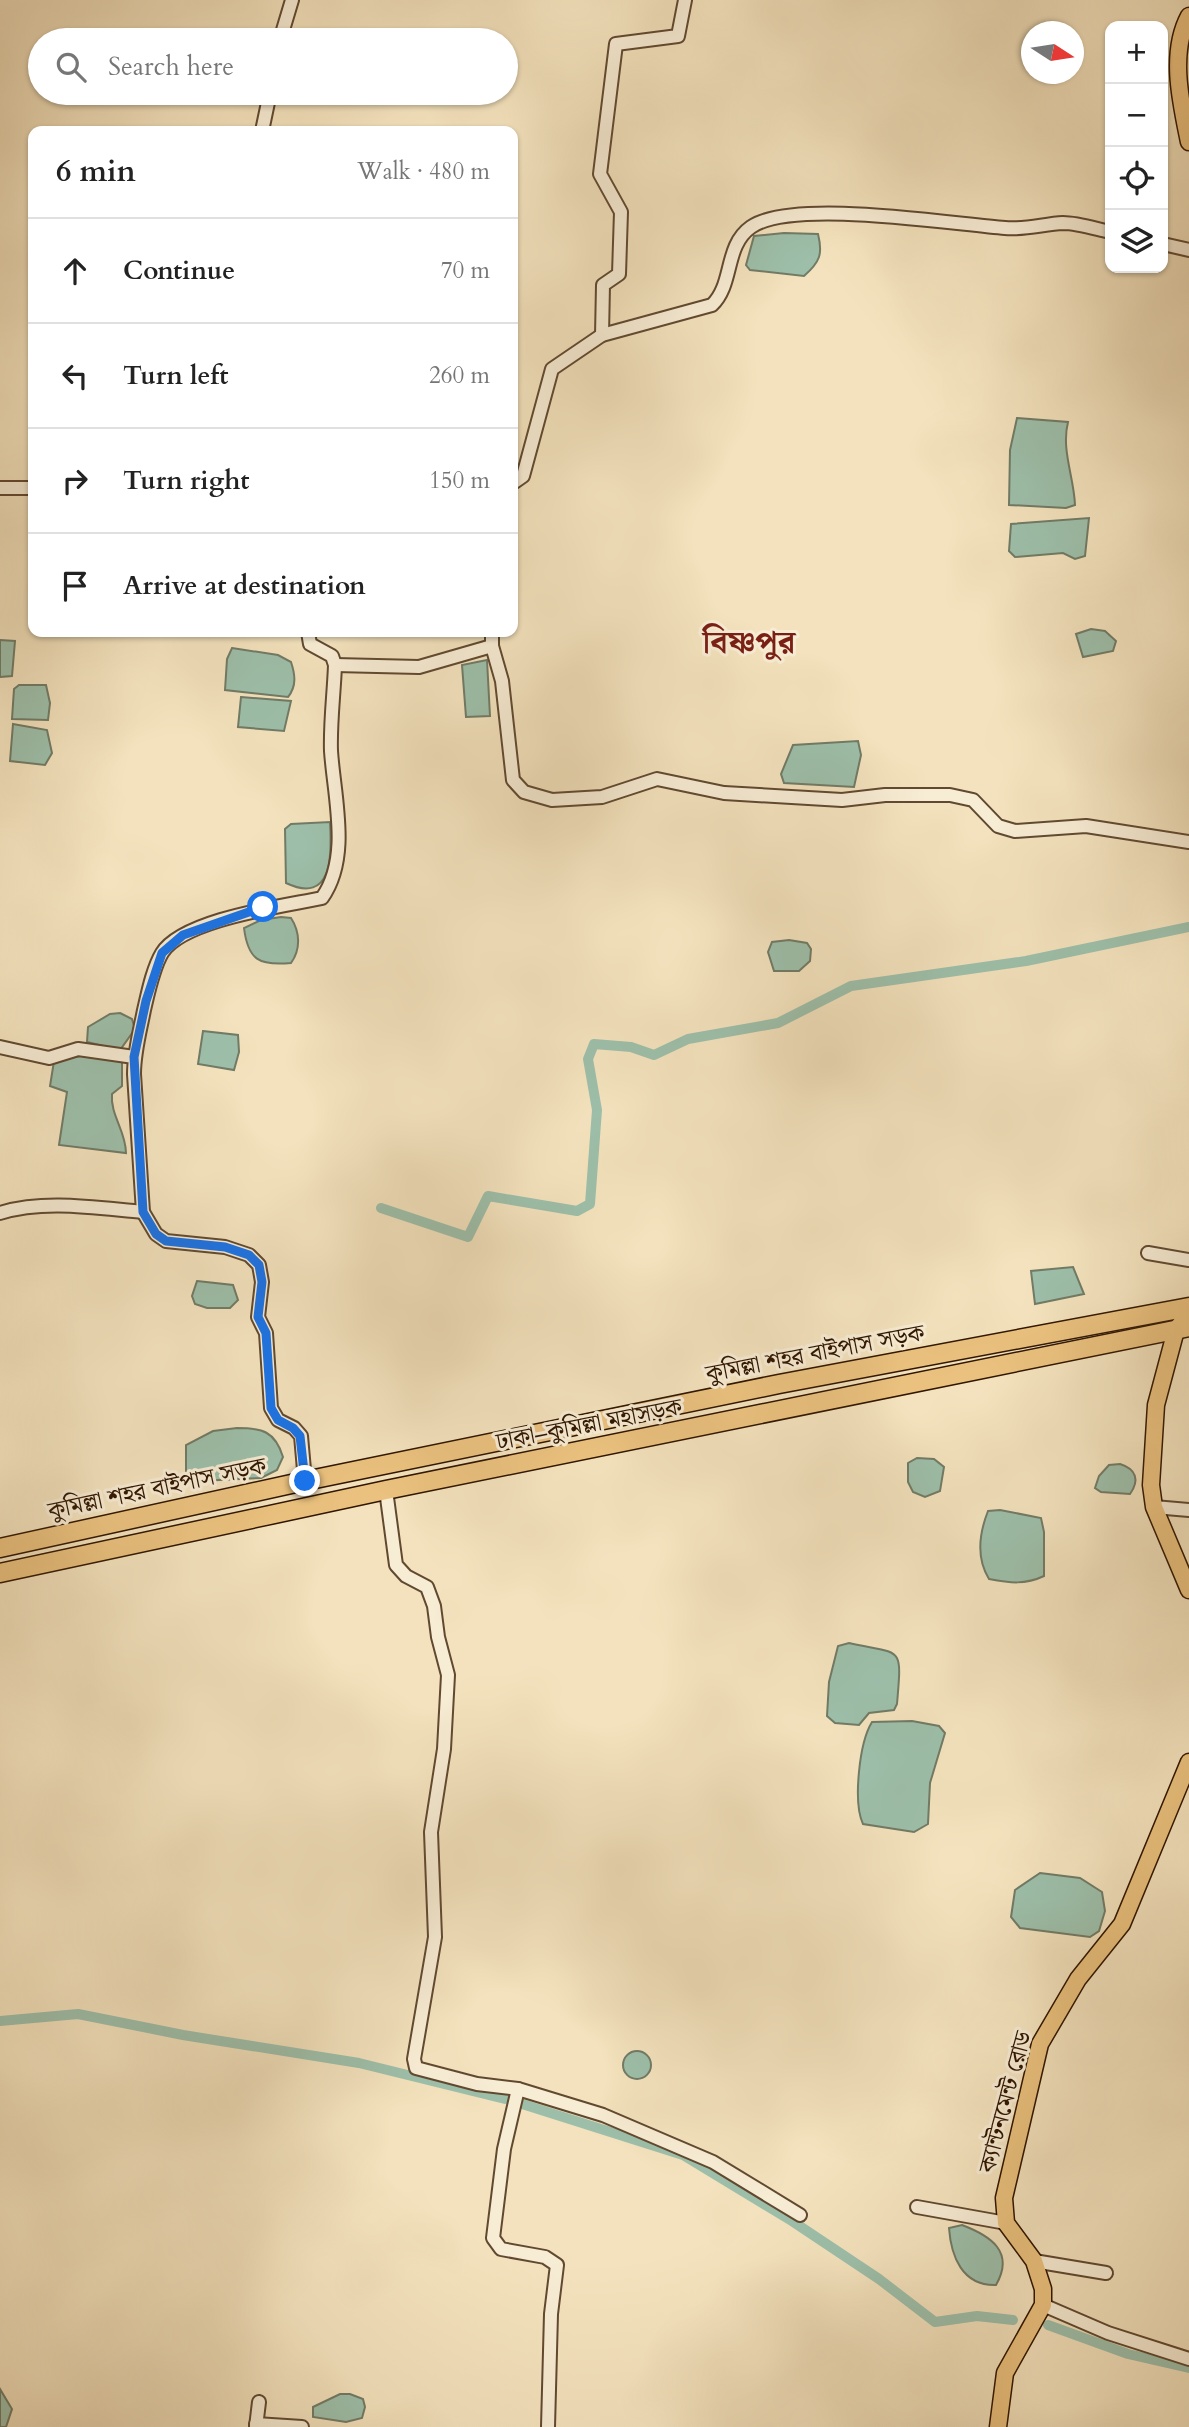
<!DOCTYPE html>
<meta charset="utf-8">
<style>
body{margin:0;font-family:Cardo,"Noto Serif Bengali",serif;background:#f6f6f6;color:#222}
.controls{position:absolute;right:21px;top:21px;display:grid;overflow:hidden;border-radius:14px;box-shadow:0 2px 5px #0004}
.controls button{width:63px;height:63px;display:grid;place-items:center;padding:0;border:0;border-bottom:2px solid #e0e0e0;background:#fff;color:#222;font:35px sans-serif}
.compass{position:absolute;left:1021px;top:21px;width:63px;height:63px;border-radius:50%;background:#fff;box-shadow:0 2px 5px #0004;rotate:102deg}
.stop{position:absolute;width:21px;height:21px;margin:-16px;border:5px solid #1a73e8;border-radius:50%;background:#fff}
.stop.end{background:#1a73e8;border-color:#fff;box-shadow:0 2px 7px #0008}
.list{margin:0;padding:0;list-style:none}
h2{display:flex;justify-content:space-between;align-items:center;height:91px;margin:0;padding:0 28px;font-size:30px}
h2 small{font-size:23px;font-weight:400;color:#767676}
.list li{display:grid;grid-template-columns:46px 1fr auto;gap:21px;align-items:center;box-sizing:border-box;height:105px;padding:0 28px;border-top:2px solid #e0e0e0}
.list b{display:block;font-size:26px;white-space:nowrap}
.list em{font-size:23px;font-style:normal;color:#767676}
.icon{flex:none;width:38px;height:38px;fill:none;stroke:currentColor;stroke-width:2;stroke-linecap:round;stroke-linejoin:round}
.map{position:relative;flex:none;width:1189px;height:2427px;overflow:hidden}
.search{position:absolute;background:#fff;box-shadow:0 2px 5px #0004;left:28px;top:28px;width:490px;height:77px;display:flex;align-items:center;gap:18px;box-sizing:border-box;padding:0 24px;border-radius:38px;color:#767676;font-size:26px}
.panel{position:absolute;background:#fff;box-shadow:0 2px 5px #0004;left:28px;top:126px;width:490px;height:511px;border-radius:14px}
.map>svg:first-child{display:block}
</style>
<div class="map">
<svg width="1189" height="2427" viewBox="0 0 1189 2427">
<rect width="100%" height="100%" fill="#f3e2bd"/>
<filter id="stains"><feTurbulence type="fractalNoise" baseFrequency=".00286" numOctaves="4"/><feColorMatrix values="0 0 0 0 .2 0 0 0 0 .09 0 0 0 0 .02 0 0 0 .5 -.17"/></filter>
<radialGradient id="worn" r=".72"><stop offset=".6" stop-color="#630" stop-opacity="0"/><stop offset="1" stop-color="#630" stop-opacity=".3"/></radialGradient>
<!-- water -->
<g fill="#9dbfaa" stroke="#717b66" stroke-width="2">
<path d="M784 233 818 234C823 254 820 262 804 276L750 270 746 265 754 236Z"/>
<path d="M1017 418 1068 422C1061 450 1074 477 1075 505L1066 508 1009 505 1010 450Z"/>
<polygon points="1089,518 1085,556 1075,559 1063,553 1015,557 1009,551 1011,524"/>
<polygon points="1091,629 1105,631 1116,641 1113,651 1083,657 1076,634"/>
<polygon points="0,640 15,641 12,676 0,677"/>
<path d="M232 648 278 655 291 662C295 674 297 686 288 697L225 690 227 659Z"/>
<polygon points="487,660 490,716 466,717 462,665"/>
<polygon points="19,685 46,685 50,703 48,720 12,719 14,689"/>
<polygon points="241,697 291,701 284,731 238,727"/>
<polygon points="13,724 47,730 52,753 45,765 10,761"/>
<polygon points="858,741 861,755 854,787 784,783 781,774 793,745"/>
<path d="M330 822C332 855 333 905 286 883L285 829 291 824Z"/>
<path d="M281 917 291 918C300 932 301 949 291 963 259 966 248 960 244 928L261 920Z"/>
<polygon points="789,940 807,943 811,949 810,961 799,971 774,971 768,952 772,942"/>
<polygon points="120,1013 132,1019 135,1029 120,1050 87,1042 88,1027 110,1014"/>
<polygon points="203,1031 238,1035 239,1052 234,1070 198,1064"/>
<path d="M90 1054 122 1060V1086L112 1094C110 1115 126 1131 126 1153L59 1145 67 1092 50 1086 54 1061Z"/>
<polygon points="1073,1267 1084,1294 1035,1304 1031,1271"/>
<polygon points="197,1281 233,1285 238,1300 230,1308 207,1308 195,1304 192,1296"/>
<path d="M237 1428C262 1428 275 1431 283 1457L277 1470 261 1478 200 1481 186 1471V1445L213 1431Z"/>
<polygon points="917,1458 934,1459 944,1467 940,1491 925,1497 913,1492 908,1482 908,1463"/>
<path d="M1120 1464C1136 1469 1140 1480 1130 1494L1101 1492 1095 1488 1099 1476 1109 1465Z"/>
<path d="M1000 1510 1041 1518 1044 1532V1576C1025 1585 1010 1583 989 1579 976 1558 979 1534 988 1511Z"/>
<path d="M849 1643C903 1655 902 1644 897 1704L894 1710 869 1713 859 1725 835 1723 827 1716 829 1682 838 1646Z"/>
<path d="M912 1721 939 1726 945 1733 930 1783 928 1824 914 1832 863 1824C853 1803 859 1743 872 1722Z"/>
<polygon points="1040,1873 1080,1878 1102,1892 1105,1911 1099,1931 1090,1937 1020,1928 1011,1917 1015,1890"/>
<circle cx="637" cy="2065" r="14"/>
<path d="M962 2225C991 2236 1015 2252 996 2285 962 2286 951 2256 949 2228Z"/>
<polygon points="0,2389 12,2409 6,2427 0,2427"/>
<polygon points="340,2394 350,2394 363,2399 365,2407 362,2418 346,2422 313,2417 313,2407"/>
</g>
<g fill="none" stroke-linecap="round" stroke-linejoin="round">
<!-- canal -->
<g stroke="#9dbfaa" stroke-width="10">
<polyline points="381,1208 468,1237 488,1196 577,1211 590,1204 597,1110 588,1059 594,1044 631,1047 654,1055 688,1039 778,1023 851,986 1026,961 1189,927"/>
<polyline points="0,2021 78,2014 183,2035 359,2063 505,2099"/>
<polyline points="519,2103 683,2155 792,2221 879,2279 935,2322 977,2316 1013,2320"/>
<polyline points="1048,2325 1128,2354 1189,2368"/>
</g>
<defs>
<g id="minor">
<polyline points="280,40 292,0"/>
<polyline points="262,131 270,93"/>
<polyline points="1163,244 1189,250"/>
<polyline points="602,335 603,285 619,274 621,212 600,174 616,44 678,36 685,0"/>
<path d="M513 483 523 476 552 369 602 335 712 305C734 284 724 246 751 227 793 198 951 224 1005 228 1024 230 1044 224 1063 223 1078 223 1096 229 1110 232"/>
<polyline points="0,488 33,488"/>
<polyline points="492,632 492,646 502,681 513,780 524,792 552,800 602,797 657,779 724,793 842,800 885,795 950,795 973,800 998,826 1015,831 1086,826 1189,842"/>
<polyline points="335,665 419,667 492,646"/>
<polyline points="0,1047 49,1058 78,1049 134,1057"/>
<path d="M0 1213C44 1199 97 1208 143 1212"/>
<polyline points="1148,1253 1189,1260"/>
<path d="M305 1481 301 1436 294 1428 278 1420 271 1408 266 1333 258 1317 262 1282 259 1265 249 1255 225 1247 166 1241 156 1234 143 1212 134 1074C134 1052 140 1031 144 1010 148 993 153 968 162 953 183 919 285 906 322 898 351 857 334 797 331 751 330 723 334 693 335 665L332 656 310 644 308 632"/>
<polyline points="386,1490 396,1565 406,1576 427,1587 434,1606 438,1637 448,1675 444,1749 431,1832 435,1937 414,2059 416,2068 477,2084 518,2089"/>
<polyline points="1154,1507 1189,1510"/>
<polyline points="917,2207 1006,2223"/>
<polyline points="1034,2261 1106,2273"/>
<polyline points="1043,2305 1108,2333 1189,2359"/>
<polyline points="256,2424 302,2427"/>
<polyline points="256,2427 259,2402"/>
<polyline points="548,2427 551,2314 557,2265 545,2257 501,2249 493,2238 504,2149 518,2089 603,2115 713,2162 800,2215"/>
</g>
<g id="major">
<path d="M1189 16C1169 53 1181 103 1189 142"/>
<polyline points="1183,1321 1176,1330 1156,1405 1151,1485 1154,1507 1189,1590"/>
<polyline points="998,2427 1005,2373 1043,2305 1043,2289 1034,2261 1006,2223 1004,2198 1040,2044 1078,1979 1122,1924 1189,1762"/>
</g>
<g id="highway">
<polyline points="0,1548 305,1481 779,1384 1189,1307"/>
<polyline points="0,1573 386,1490 1189,1327"/>
</g>
</defs>
<!-- minor casing -->
<use href="#minor" stroke="#614930" stroke-width="16"/>
<!-- major casing -->
<use href="#major" stroke="#301601" stroke-width="19"/>
<!-- highway casing -->
<use href="#highway" stroke="#301601" stroke-width="21"/>
<!-- minor -->
<use href="#minor" stroke="#f7ecd4" stroke-width="12"/>
<!-- major -->
<use href="#major" stroke="#eac17e" stroke-width="16"/>
<!-- highway -->
<use href="#highway" stroke="#eac17e" stroke-width="18"/>
</g>
<g fill="none" stroke-linecap="round" stroke-linejoin="round">
<!-- route -->
<polyline stroke="#1a73e8" stroke-width="9" points="263,907 183,935 162,953 146,1001 134,1057 143,1212 156,1234 166,1241 225,1247 249,1255 259,1265 262,1282 258,1317 266,1333 271,1408 278,1420 293,1428 300,1436 305,1481"/>
</g>
<g text-anchor="middle" stroke-width="6" stroke-linejoin="round" paint-order="stroke">
<!-- street labels -->
<g font-size="24" fill="#301601" stroke="#f7ecd4">
<text transform="translate(815 1353) rotate(-11)" y="8">কুমিল্লা শহর বাইপাস সড়ক</text>
<text transform="translate(589 1424) rotate(-11)" y="8">ঢাকা–কুমিল্লা মহাসড়ক</text>
<text transform="translate(157 1488) rotate(-12)" y="8">কুমিল্লা শহর বাইপাস সড়ক</text>
<text transform="translate(1005 2102) rotate(-75)" y="8">ক্যান্টনমেন্ট রোড</text>
</g>
<!-- district labels -->
<g font-size="32" font-weight="bold" fill="#7a1f14" stroke="#f7ecd4">
<text x="749" y="653">বিষ্ণপুর</text>
</g>
</g>
<rect width="100%" height="100%" filter="url(#stains)"/>
<rect width="100%" height="100%" fill="url(#worn)"/>
</svg>
<div class="controls">
<button>+</button>
<button>−</button>
<button><svg class="icon" aria-label="locate" viewBox="0 0 24 24"><circle cx="12" cy="12" r="6"/><path d="M12 2v4M12 18v4M2 12h4M18 12h4"/></svg></button>
<button><svg class="icon" aria-label="layers" viewBox="0 0 24 24"><path d="M12 4l9 5-9 5-9-5zM3 14l9 5 9-5"/></svg></button>
</div>
<svg class="compass" viewBox="-18 -18 36 36"><path d="M0-13l5 13h-10z" fill="#e53935"/><path d="M0 13l5-13h-10z" fill="#767676"/></svg>
<div class="stop" style="left:263px;top:907px"></div>
<div class="stop end" style="left:305px;top:1481px"></div>
<div class="search"><svg class="icon" aria-label="search" viewBox="0 0 24 24"><circle cx="10" cy="10" r="6"/><path d="M15 15l6 6"/></svg>Search here</div>
<section class="panel">
<h2>6 min<small>Walk · 480 m</small></h2>
<ul class="list">
<li><svg class="icon" aria-label="ahead" viewBox="0 0 24 24"><path d="M12 20V5M6 11l6-6 6 6"/></svg><div><b>Continue</b></div><em>70 m</em></li>
<li><svg class="icon" aria-label="left" viewBox="0 0 24 24"><path d="M17 20v-9H6M10 6l-5 5 5 5"/></svg><div><b>Turn left</b></div><em>260 m</em></li>
<li><svg class="icon" aria-label="right" viewBox="0 0 24 24"><path d="M7 20v-9h11M14 6l5 5-5 5"/></svg><div><b>Turn right</b></div><em>150 m</em></li>
<li><svg class="icon" aria-label="arrive" viewBox="0 0 24 24"><path d="M6 21V4h12l-3 4 3 4H6"/></svg><div><b>Arrive at destination</b></div></li>
</ul>
</section>
</div>
